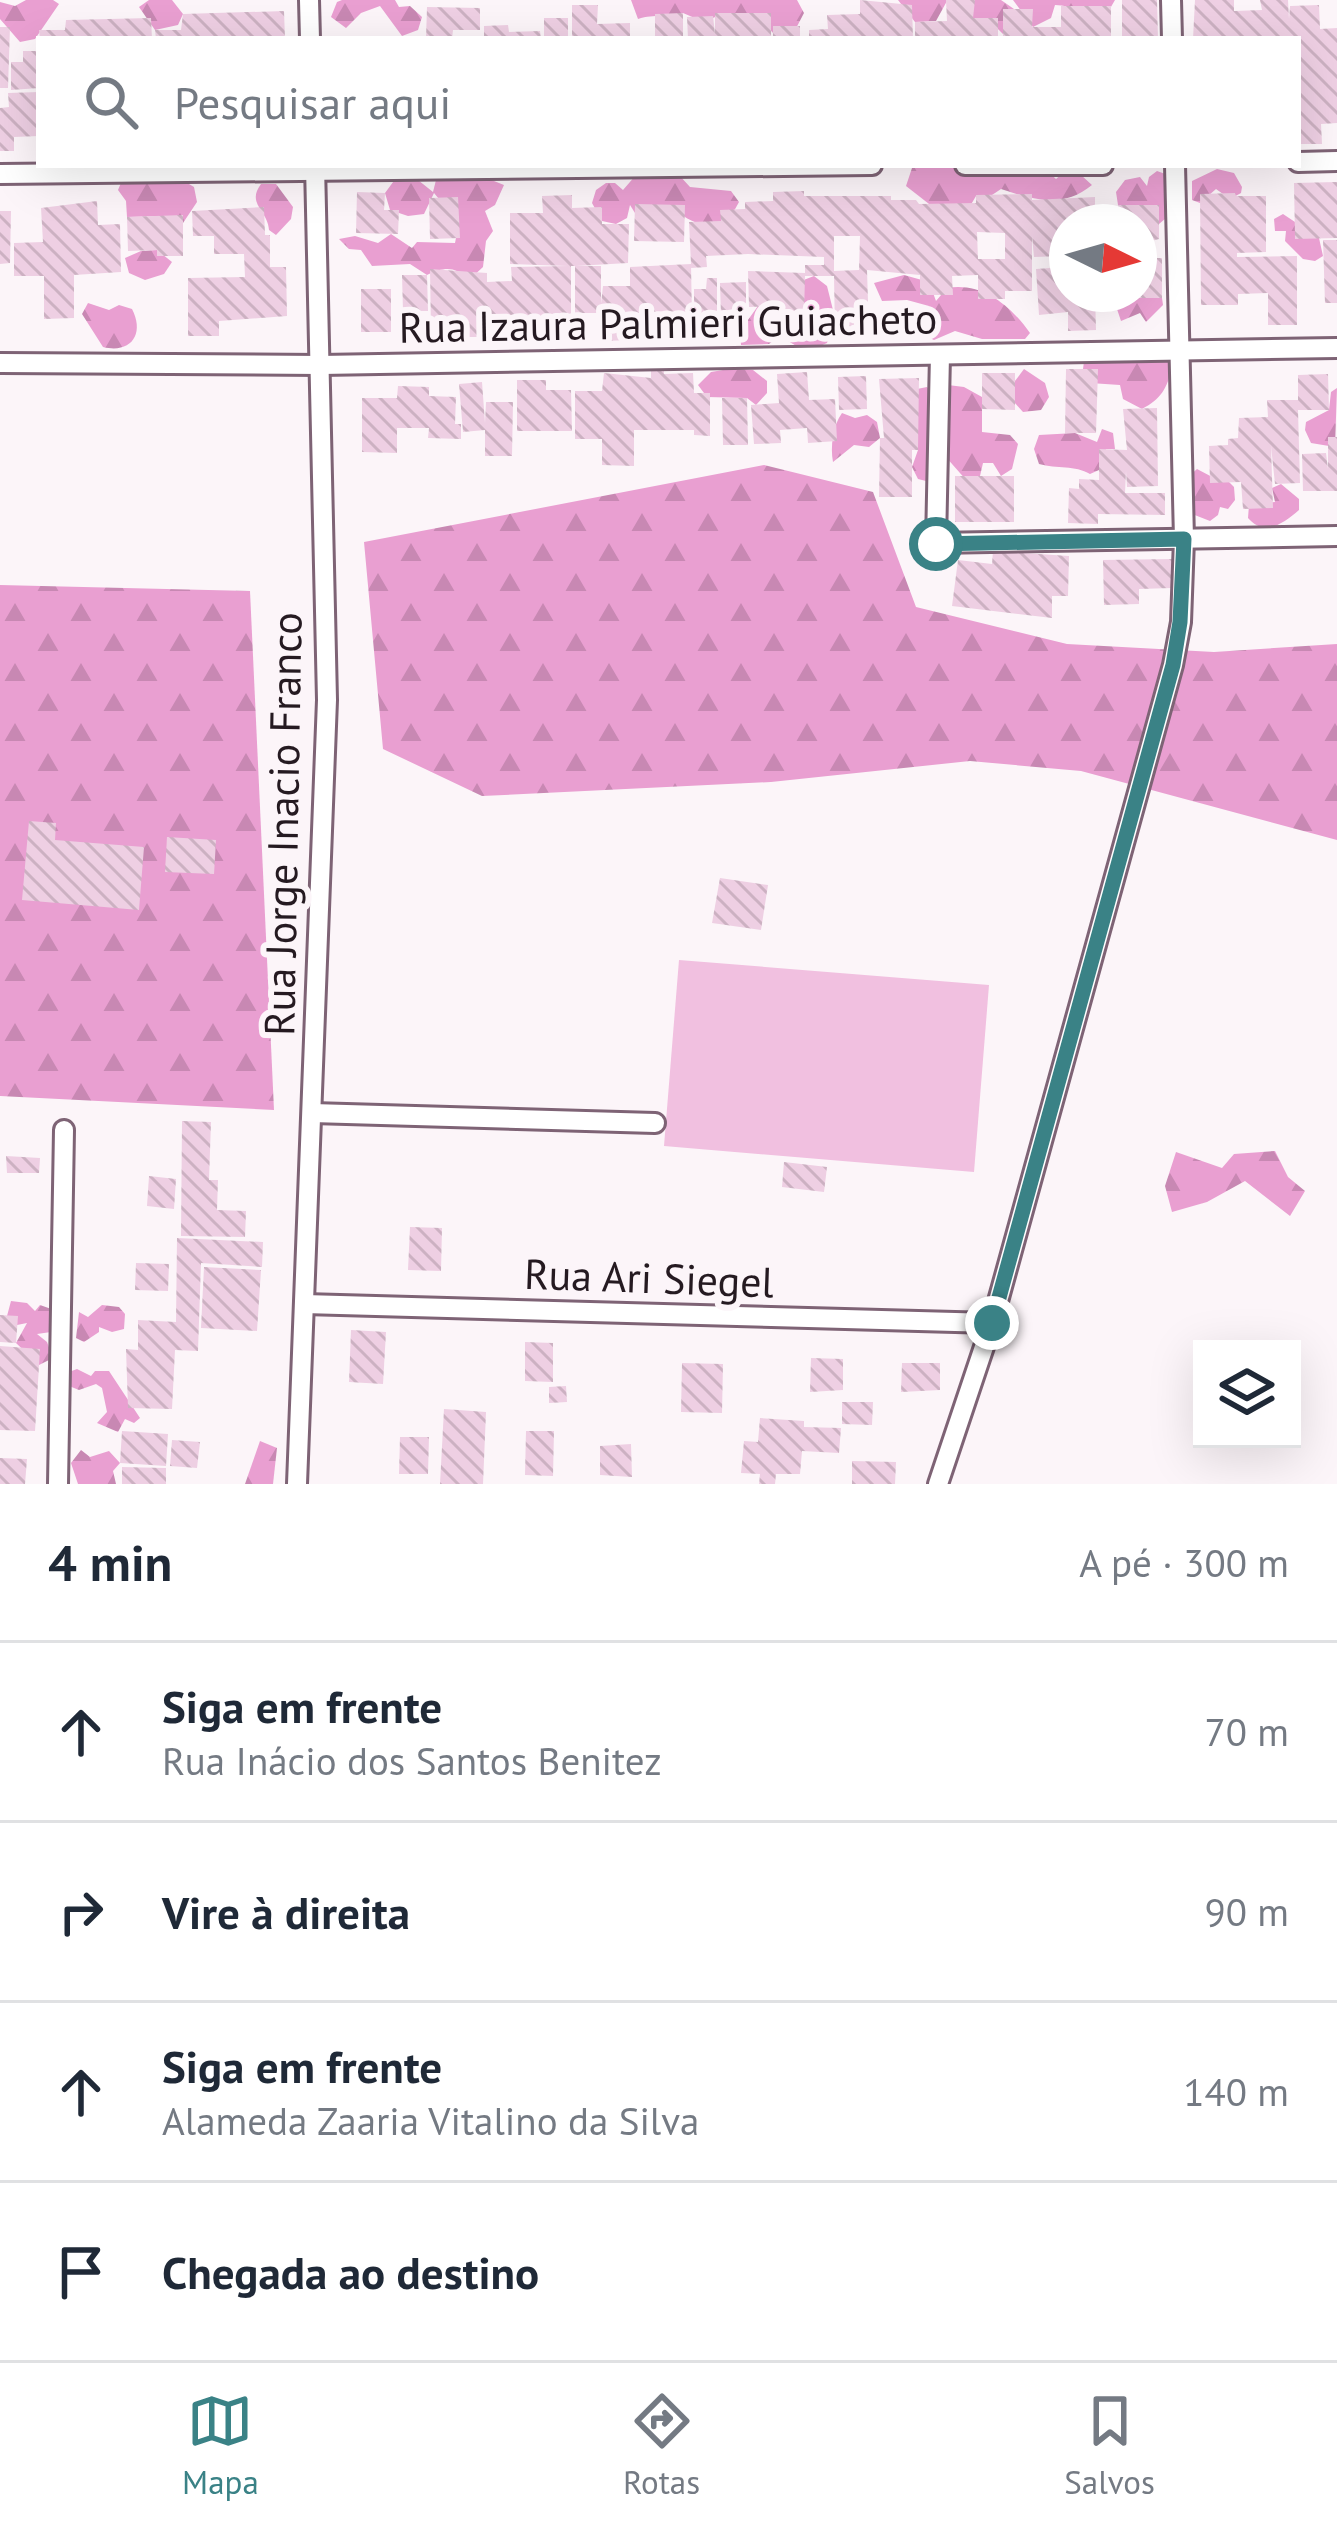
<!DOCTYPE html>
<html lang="pt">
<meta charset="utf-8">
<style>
body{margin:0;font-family:"PT Sans",sans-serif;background:#f2f2f3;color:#1f2937}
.controls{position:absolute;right:36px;bottom:36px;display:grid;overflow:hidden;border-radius:0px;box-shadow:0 12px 48px #0002}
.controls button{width:108px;height:108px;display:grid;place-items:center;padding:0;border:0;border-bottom:3px solid #e0e1e3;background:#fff;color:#1f2937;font:60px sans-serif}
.compass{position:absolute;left:1049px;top:204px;width:108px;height:108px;border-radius:50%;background:#fff;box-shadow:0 12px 48px #0002;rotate:95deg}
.stop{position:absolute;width:36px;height:36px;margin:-27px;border:9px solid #3a8286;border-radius:50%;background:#fff}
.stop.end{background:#3a8286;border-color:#fff;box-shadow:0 3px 12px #0008}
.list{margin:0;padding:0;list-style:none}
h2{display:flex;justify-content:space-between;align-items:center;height:156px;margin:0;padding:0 48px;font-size:51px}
h2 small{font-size:39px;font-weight:400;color:#747a83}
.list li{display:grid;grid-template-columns:78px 1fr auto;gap:36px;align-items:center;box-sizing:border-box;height:180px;padding:0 48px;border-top:3px solid #e0e1e3}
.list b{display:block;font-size:45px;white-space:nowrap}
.list p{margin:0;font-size:39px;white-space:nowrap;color:#747a83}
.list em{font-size:39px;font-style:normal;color:#747a83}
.icon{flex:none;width:66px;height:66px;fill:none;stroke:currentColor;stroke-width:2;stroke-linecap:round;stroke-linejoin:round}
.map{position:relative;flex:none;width:1337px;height:1484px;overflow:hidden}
.search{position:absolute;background:#fff;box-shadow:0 12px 48px #0002;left:36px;right:36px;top:36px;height:132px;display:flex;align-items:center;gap:30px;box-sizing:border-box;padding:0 42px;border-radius:0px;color:#747a83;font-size:45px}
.sheet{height:876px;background:#fff}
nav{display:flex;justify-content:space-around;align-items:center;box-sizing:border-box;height:168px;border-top:3px solid #e0e1e3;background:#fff;font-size:33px;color:#747a83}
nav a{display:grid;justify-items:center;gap:6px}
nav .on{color:#3a8286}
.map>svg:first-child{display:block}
</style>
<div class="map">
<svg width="1337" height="1484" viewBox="0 0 1337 1484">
<defs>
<pattern id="forest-firs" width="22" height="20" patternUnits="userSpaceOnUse" patternTransform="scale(3)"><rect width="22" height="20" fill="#e99fd1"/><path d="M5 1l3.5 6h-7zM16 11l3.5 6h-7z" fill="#c888b3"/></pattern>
<pattern id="building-back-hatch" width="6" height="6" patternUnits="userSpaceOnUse" patternTransform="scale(3)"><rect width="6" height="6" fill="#eecfe3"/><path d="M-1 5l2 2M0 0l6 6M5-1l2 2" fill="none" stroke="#ccb1c2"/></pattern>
</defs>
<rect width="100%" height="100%" fill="#fcf5f9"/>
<!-- forest -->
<g fill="url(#forest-firs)">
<polygon points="26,0 53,0 59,4 35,39 20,42 0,19 0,2 15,6"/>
<polygon points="149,0 172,0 183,14 178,25 155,30 139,7"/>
<polygon points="342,0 395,0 399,7 410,6 422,17 418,30 402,36 380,6 361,13 346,28 331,17 337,2"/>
<path d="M631 0H797L804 13 792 36 773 33 766 25 736 22 724 13 704 22 683 13C667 19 655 13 638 19Z"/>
<polygon points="898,0 1001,0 1014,9 1013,26 1003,34 994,25 974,25 947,1 936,21 915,22"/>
<path d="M1013 0H1115L1108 12C1085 14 1076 6 1055 5L1051 18 1033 27Z"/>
<path d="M913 165H960L1001 176 1002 168 1043 167 1056 179 1071 166 1092 185C1063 209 1034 200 1001 189L992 195 976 196 966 213 938 211 906 186Z"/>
<polygon points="1217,169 1234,173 1242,187 1241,193 1230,199 1216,189 1200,203 1192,200 1192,181"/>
<path d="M464 170H485L489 179 504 185 495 205 485 211 493 231 486 241 483 267 470 279C454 267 446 266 427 275L410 264 372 266 361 250 349 249 339 239 355 236 378 243 391 234 412 248 417 242 455 243 459 223 434 193 424 214 408 216 390 210 385 193 399 174 418 180 433 192 436 180 460 179Z"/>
<path d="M1157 171 1171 176 1172 213 1159 224C1146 214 1132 214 1118 205L1116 192 1125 180 1140 177 1147 186 1149 177Z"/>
<path d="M636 175H679L690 187 731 191 739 202 729 220C705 228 694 225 674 209L635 213 630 205 627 218 616 224 602 221 592 203 596 190 606 183H615L623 190Z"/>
<polygon points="123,178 184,181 194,187 197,202 183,223 164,216 127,217 126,201 118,190"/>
<path d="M261 184H276L293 207 291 219 276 235 269 230C268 210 246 204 261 184Z"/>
<polygon points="1283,214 1319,238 1323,256 1315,261 1303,259 1285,241 1286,231 1275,231 1274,219"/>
<polygon points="157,250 172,262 164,274 145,280 129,273 125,258 141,251"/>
<path d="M904 275 929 282 936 301 947 288C982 282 1010 305 1030 333L1025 339H982L955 331 934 340 915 331 929 306 907 300 882 301 874 283Z"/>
<polygon points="814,276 827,286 835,318 827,343 806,352 780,336 769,344 741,345 740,331 758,306 773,306 792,318 802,317 801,281"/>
<polygon points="1146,290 1162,298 1163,305 1146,322 1140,313 1121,321 1112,294 1139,294"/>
<path d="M88 303 109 310 119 305 132 309C145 334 131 354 103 347L82 314Z"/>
<path d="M1085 354 1164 355 1172 367C1167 389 1161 399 1142 409L1123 399 1120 385 1090 383 1083 369Z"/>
<polygon points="729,369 753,370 767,381 767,393 756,405 747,398 707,397 698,385 711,372"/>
<polygon points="1024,369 1045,383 1049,397 1041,410 1023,412 1014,402 1015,381"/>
<polygon points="948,385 964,387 982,397 982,432 1010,435 1018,444 1012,469 1001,476 993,463 983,463 980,476 967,481 945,456 926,481 918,479 912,467 918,450 906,446 907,391 927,387 934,394"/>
<polygon points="1337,388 1335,447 1311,443 1305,430 1306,422 1329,410 1331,392"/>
<path d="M842 413 855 418 867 415 877 422 880 438 869 447 854 445 833 462C830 447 833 425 842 413Z"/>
<path d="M1102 429 1113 433 1115 449H1106L1099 470 1090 474C1075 465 1057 469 1039 464L1034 449 1039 435 1075 433 1097 442Z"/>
<polygon points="764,465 873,492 916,607 1067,644 1214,652 1337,644 1337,840 1081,771 970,761 771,782 482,796 383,749 364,542"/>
<polygon points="1197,469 1216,479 1226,479 1234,487 1235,500 1228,509 1220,507 1218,515 1210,521 1187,512 1188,477"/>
<path d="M1281 484 1299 499V510C1283 524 1264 537 1248 518L1249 505 1275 502 1272 488Z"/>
<polygon points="0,585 250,591 274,1110 0,1096"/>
<polygon points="1275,1151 1288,1177 1305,1191 1290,1216 1245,1181 1207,1202 1172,1212 1165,1186 1176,1152 1222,1168 1234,1154"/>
<polygon points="11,1301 27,1303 35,1311 40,1305 57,1311 51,1332 37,1334 47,1342 53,1358 39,1365 16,1343 27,1323 17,1325 7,1316"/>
<polygon points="102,1305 119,1307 125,1314 124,1329 112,1332 99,1327 99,1332 84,1342 76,1338 79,1312 88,1317"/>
<polygon points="77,1369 91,1376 95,1371 109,1371 140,1418 134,1423 125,1419 118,1432 97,1423 107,1412 102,1388 96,1384 79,1390 69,1386 69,1372"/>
<polygon points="260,1441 277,1448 273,1484 245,1484"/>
<polygon points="81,1450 90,1457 109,1451 120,1463 113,1471 116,1484 78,1484 71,1463"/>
</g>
<!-- garden -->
<polygon fill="#f1c0e0" points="679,960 989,985 974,1172 664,1146"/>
<!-- building -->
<g fill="url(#building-back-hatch)" fill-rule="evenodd">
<polygon points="860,0 912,5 913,39 809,39 809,30 828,29 827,15 860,14"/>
<polygon points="946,0 975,0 973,18 998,18 998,39 915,39 915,22 947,21"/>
<polygon points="1122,0 1157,0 1158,39 1122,39"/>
<polygon points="1195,0 1234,0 1234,11 1262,10 1260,0 1288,0 1289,19 1290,6 1319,5 1320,29 1337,28 1337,123 1321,124 1322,144 1298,144 1298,39 1193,39"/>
<polygon points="572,5 598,5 597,24 630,23 630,39 572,39"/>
<polygon points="1061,6 1111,6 1111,39 1003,39 1003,9 1033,9 1032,27 1061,27"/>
<polygon points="427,7 480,8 480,30 453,30 452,39 426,39"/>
<polygon points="284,11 285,39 156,39 155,30 181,30 183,14"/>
<polygon points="683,13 683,39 655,39 655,14"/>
<polygon points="715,13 771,13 771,39 688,39 687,17 713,16 715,34"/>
<polygon points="151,18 152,39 40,39 39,30 65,30 66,20"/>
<rect x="544" y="18" width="24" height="21"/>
<polygon points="508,25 509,32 540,31 541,39 484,39 484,26"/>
<rect x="773" y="26" width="27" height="13"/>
<polygon points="0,27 10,27 8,88 0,88"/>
<polygon points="23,51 39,51 39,88 11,90 11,62 23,62"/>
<polygon points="39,92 39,136 14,137 14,151 0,151 0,108 9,107 8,93"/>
<polygon points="1337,182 1337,238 1295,239 1294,183"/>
<path d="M804 191V196H891V200H916L919 204 976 203V195L1032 194V200L1095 197V222H1067L1064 256 1034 257 1032 236V291H1005V299H978V275L952 276 953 295H920V275L867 270 869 333H835L834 276H805L804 314 777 315V306L749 307 748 271 805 273V265H824V257L748 254 706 256 707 267 691 268V264L692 319 630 321V340L604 341 601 313H575V266H571V318H544V338L513 339V320L487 321V337H459L458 331H431L430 269 487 273V282L512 281 511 267 568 266 510 264V213H543L542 196 572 195V208L602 207V224H629L628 263 576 266H601V304L603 286H630V267L691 264 689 222 721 221 720 210 745 209V202L773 201V192ZM977 232 1005 233V259H978ZM834 236H860L859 270 834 271Z"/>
<polygon points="357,192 385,193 384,210 399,210 398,234 356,233"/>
<polygon points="1235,193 1236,196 1266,196 1266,252 1237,253 1237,257 1297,256 1297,325 1268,325 1268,293 1238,294 1238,305 1201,305 1200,194"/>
<polygon points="458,197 460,238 430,239 429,198"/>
<polygon points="97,201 98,225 120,224 121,272 74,275 74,318 44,319 44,276 14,276 14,243 43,242 41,208"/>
<polygon points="635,204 685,205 684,242 634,241"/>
<polygon points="1118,205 1159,205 1159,239 1139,244 1139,222 1118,222"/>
<polygon points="264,207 265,235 270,235 270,267 286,267 287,316 219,321 219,336 188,336 188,278 245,277 244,254 214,254 214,236 193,236 192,211"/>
<polygon points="0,211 11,211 10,263 0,264"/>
<polygon points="183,215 183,256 157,256 157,250 128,251 127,217"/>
<polygon points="1323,240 1337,240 1337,303 1325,303"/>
<rect x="1139" y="258" width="23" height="40"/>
<polygon points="1065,267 1067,294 1095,294 1096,330 1068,331 1068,312 1039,315 1036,269"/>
<polygon points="402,275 427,275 428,311 403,311"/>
<polygon points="707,278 717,278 717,314 694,315 694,289 706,289"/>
<polygon points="746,282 746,315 721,316 720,283"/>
<rect x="361" y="289" width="30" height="43"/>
<polygon points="651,368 664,368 664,374 693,373 694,393 710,393 710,436 694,435 694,430 634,430 634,466 602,465 602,439 575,439 575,391 602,391 604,373 651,378"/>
<polygon points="1066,369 1098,369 1096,433 1065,433"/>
<polygon points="807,372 809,400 835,399 837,441 808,443 807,428 780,430 781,443 754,444 751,405 779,403 777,374"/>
<polygon points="982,373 1015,373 1015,410 982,409"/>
<polygon points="1328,374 1329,410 1298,410 1300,483 1275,484 1271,446 1273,508 1243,509 1241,482 1210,483 1209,446 1228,445 1228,439 1238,438 1239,418 1268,417 1267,400 1298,400 1298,375"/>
<polygon points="866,376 867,409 839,410 838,377"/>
<polygon points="919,378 918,450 912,450 912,497 879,497 880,438 884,438 879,379"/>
<polygon points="517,380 546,380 546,390 571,390 572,431 517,431"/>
<polygon points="482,382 485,423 486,402 513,402 512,456 485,456 485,430 463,432 459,384"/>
<polygon points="398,386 429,387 429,396 456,397 455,424 461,424 461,439 428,438 429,428 397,428 397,453 362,452 362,398 397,398"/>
<polygon points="722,398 747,398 748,445 723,445"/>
<polygon points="1157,408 1158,486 1127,487 1126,471 1125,493 1165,493 1165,515 1098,514 1098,524 1068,523 1069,488 1079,489 1079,479 1099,480 1099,449 1127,450 1123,409"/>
<polygon points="1328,437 1337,437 1337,491 1303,491 1302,454 1326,453 1328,469"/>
<rect x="955" y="476" width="59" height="46"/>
<polygon points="993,551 1069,556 1068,596 1052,596 1052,618 952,606 958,560 992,564"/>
<polygon points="1172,559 1172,588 1139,589 1139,604 1104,605 1103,560"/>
<polygon points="29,821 56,823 55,840 144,847 139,910 22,900"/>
<polygon points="167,837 216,840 214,874 165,872"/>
<polygon points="720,878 768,885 761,930 712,923"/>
<polygon points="182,1121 211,1122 209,1180 218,1180 217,1210 246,1211 245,1237 181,1236"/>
<polygon points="6,1156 40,1158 39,1173 7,1173"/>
<polygon points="784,1162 827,1167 824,1192 782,1187"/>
<polygon points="149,1176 176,1179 174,1209 147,1206"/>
<polygon points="410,1227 442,1228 441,1271 408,1270"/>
<polygon points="177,1238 263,1242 262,1267 201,1263 198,1351 175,1350 172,1409 128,1408 126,1349 138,1350 138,1320 176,1322"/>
<polygon points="136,1263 169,1264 168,1291 135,1290"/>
<polygon points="204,1267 261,1270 257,1331 201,1328"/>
<polygon points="0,1315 18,1316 16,1343 0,1342"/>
<polygon points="351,1330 386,1332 383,1384 349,1382"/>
<polygon points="525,1342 553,1343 553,1382 525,1381"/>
<polygon points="0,1346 40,1349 35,1431 0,1430"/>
<polygon points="811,1358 843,1359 843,1390 810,1392"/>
<polygon points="682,1363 723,1364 722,1413 681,1412"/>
<polygon points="902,1363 940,1363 940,1390 901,1392"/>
<polygon points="566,1386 567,1402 549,1403 549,1387"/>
<polygon points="842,1402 873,1402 872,1425 842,1424"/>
<polygon points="444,1409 486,1412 483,1484 440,1484"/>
<polygon points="760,1418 804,1421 804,1427 841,1428 839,1453 802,1451 800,1474 776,1474 775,1484 759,1484 760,1474 741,1473 744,1441 758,1442"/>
<polygon points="122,1431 168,1434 166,1466 120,1463"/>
<polygon points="526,1431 554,1431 553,1476 525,1475"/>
<polygon points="400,1437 429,1437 428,1474 399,1474"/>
<polygon points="172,1440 200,1442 197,1468 170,1466"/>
<polygon points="631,1444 632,1477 600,1475 600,1446"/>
<polygon points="0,1458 27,1459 25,1484 0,1484"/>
<polygon points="852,1461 896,1462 895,1484 852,1484"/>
<polygon points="122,1467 166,1468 166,1484 122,1484"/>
</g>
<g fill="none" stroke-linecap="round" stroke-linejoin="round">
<defs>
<g id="minor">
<polyline points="309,0 310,39"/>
<polyline points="1171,0 1172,39"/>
<polyline points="1298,162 1337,161"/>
<polyline points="965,165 1103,165"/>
<polyline points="0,174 872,165"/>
<polyline points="940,355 936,543 1337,536"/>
<polyline points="0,363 321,365 1337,348"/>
<polyline points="312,1113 655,1123"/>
<polyline points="304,1304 992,1323"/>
<polyline points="58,1484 64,1130"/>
<polyline points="297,1484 327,700 315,165"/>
<polyline points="938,1484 992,1323 1173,665 1181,622 1184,539 1175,165"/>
</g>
</defs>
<!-- minor casing -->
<use href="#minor" stroke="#7e6375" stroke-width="24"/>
<!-- minor -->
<use href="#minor" stroke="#fff" stroke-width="18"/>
</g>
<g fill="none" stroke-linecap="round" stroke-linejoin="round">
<!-- route -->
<polyline stroke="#3a8286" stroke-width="15" points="936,544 1184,539 1180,622 1173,665 992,1323"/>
</g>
<g text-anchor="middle" stroke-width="12" stroke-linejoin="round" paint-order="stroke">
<!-- street labels -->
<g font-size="42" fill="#251a21" stroke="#fcf5f9">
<text transform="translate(668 323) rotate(-1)" y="15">Rua Izaura Palmieri Guiacheto</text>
<text transform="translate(283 824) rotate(-89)" y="15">Rua Jorge Inacio Franco</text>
<text transform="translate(649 1278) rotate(2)" y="15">Rua Ari Siegel</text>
</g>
</g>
</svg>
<div class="controls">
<button><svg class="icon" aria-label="layers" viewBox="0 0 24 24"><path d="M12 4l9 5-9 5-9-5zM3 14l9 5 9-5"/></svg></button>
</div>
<svg class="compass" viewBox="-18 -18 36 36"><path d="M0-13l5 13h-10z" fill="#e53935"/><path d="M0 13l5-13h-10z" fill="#747a83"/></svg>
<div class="stop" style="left:936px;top:544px"></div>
<div class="stop end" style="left:992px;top:1323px"></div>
<div class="search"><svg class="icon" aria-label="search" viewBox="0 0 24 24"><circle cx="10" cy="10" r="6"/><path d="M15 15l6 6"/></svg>Pesquisar aqui</div>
</div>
<section class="sheet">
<h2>4 min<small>A pé · 300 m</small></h2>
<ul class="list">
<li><svg class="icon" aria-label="ahead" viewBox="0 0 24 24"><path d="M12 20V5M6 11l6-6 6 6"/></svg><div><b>Siga em frente</b><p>Rua Inácio dos Santos Benitez</p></div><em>70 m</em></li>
<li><svg class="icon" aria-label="right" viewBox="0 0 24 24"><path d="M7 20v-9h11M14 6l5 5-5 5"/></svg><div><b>Vire à direita</b></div><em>90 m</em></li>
<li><svg class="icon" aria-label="ahead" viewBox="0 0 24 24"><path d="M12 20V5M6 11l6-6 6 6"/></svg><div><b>Siga em frente</b><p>Alameda Zaaria Vitalino da Silva</p></div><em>140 m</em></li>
<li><svg class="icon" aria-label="arrive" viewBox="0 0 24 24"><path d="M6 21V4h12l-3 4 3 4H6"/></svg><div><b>Chegada ao destino</b></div></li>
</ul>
</section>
<nav>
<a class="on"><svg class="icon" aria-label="map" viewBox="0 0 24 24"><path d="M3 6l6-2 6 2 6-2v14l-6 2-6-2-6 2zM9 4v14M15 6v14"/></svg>Mapa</a>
<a><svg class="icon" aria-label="directions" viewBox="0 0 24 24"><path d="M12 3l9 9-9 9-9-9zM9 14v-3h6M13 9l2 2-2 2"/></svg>Rotas</a>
<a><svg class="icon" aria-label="saved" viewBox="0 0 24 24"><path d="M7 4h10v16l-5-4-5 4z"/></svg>Salvos</a>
</nav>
